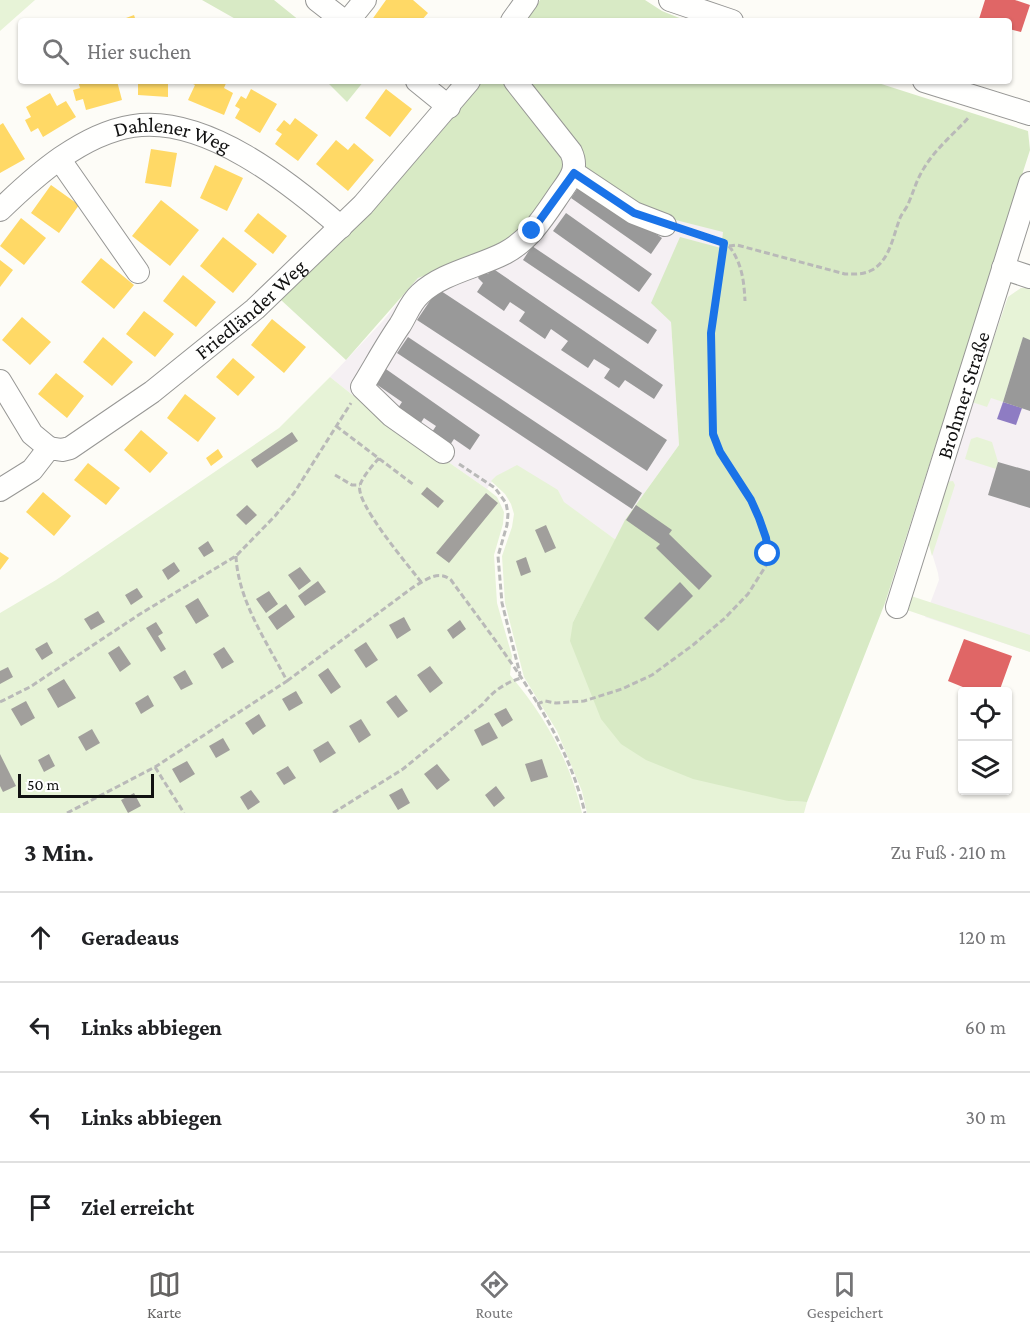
<!DOCTYPE html>
<html lang="de">
<meta charset="utf-8">
<style>
body{margin:0;font-family:"Crimson Pro",serif;background:#f2f2f2;color:#202124}
.controls{position:absolute;right:18px;bottom:18px;display:grid;overflow:hidden;border-radius:6px;box-shadow:0 2px 4px #0004}
.controls button{width:54px;height:54px;display:grid;place-items:center;padding:0;border:0;border-bottom:2px solid #e0e0e0;background:#fff;color:#202124;font:30px sans-serif}
.scale{position:absolute;left:18px;bottom:15px;width:136px;box-sizing:border-box;padding-left:6px;border:3px solid #111;border-top:0;font-size:16px;line-height:21px;white-space:nowrap;color:#111;-webkit-text-stroke:4px #fff;paint-order:stroke}
.stop{position:absolute;width:18px;height:18px;margin:-14px;border:4px solid #1a73e8;border-radius:50%;background:#fff}
.stop.end{background:#1a73e8;border-color:#fff;box-shadow:0 2px 6px #0008}
.list{margin:0;padding:0;list-style:none}
h2{display:flex;justify-content:space-between;align-items:center;height:78px;margin:0;padding:0 24px;font-size:26px}
h2 small{font-size:20px;font-weight:400;color:#757577}
.list li{display:grid;grid-template-columns:39px 1fr auto;gap:18px;align-items:center;box-sizing:border-box;height:90px;padding:0 24px;border-top:2px solid #e0e0e0}
.list b{display:block;font-size:22px;white-space:nowrap}
.list em{font-size:20px;font-style:normal;color:#757577}
.icon{flex:none;width:33px;height:33px;fill:none;stroke:currentColor;stroke-width:2;stroke-linecap:round;stroke-linejoin:round}
.map{position:relative;flex:none;width:1030px;height:813px;overflow:hidden}
.search{position:absolute;background:#fff;box-shadow:0 2px 4px #0004;left:18px;right:18px;top:18px;height:66px;display:flex;align-items:center;gap:15px;box-sizing:border-box;padding:0 21px;border-radius:6px;color:#757577;font-size:22px}
.sheet{height:438px;background:#fff}
nav{display:flex;justify-content:space-around;align-items:center;box-sizing:border-box;height:84px;border-top:2px solid #e0e0e0;background:#fff;font-size:16px;color:#757577}
nav a{display:grid;justify-items:center;gap:3px}
nav .on{color:#646362}
.map>svg:first-child{display:block}
</style>
<div class="map">
<svg width="1030" height="813" viewBox="0 0 1030 813">
<rect width="100%" height="100%" fill="#fdfcf7"/>
<path fill="#f5f0f3" d="M565,171L636,210L723,231L722,248L671,322L679,445L625,520L616,540L563,502L558,490L496,476L487,489L355,397L330,377L382,322L418,278L474,257Z
M1021,288H1030V652L925,617L939,580L938,573L927,537L1008,297Z"/>
<path fill="#e7f3d7" d="M0,0H35L0,31Z
M1021,288H1030V340L1023,338L1003,402L991,398L987,407L972,402L1008,297Z
M330,377L355,397L487,489L497,497L504,512L503,524L494,555L497,603L512,656L510,675C545,716 570,761 582,813H0V613L56,580L279,428Z
M977,437L992,442L998,462L996,469L965,459L971,439Z
M517,465L558,490L564,502L616,540L573,622L788,801L807,802L804,813H587L582,791L557,731L524,677L505,603L502,556L512,527L514,514L511,504L505,494L491,481L496,476Z
M953,481L955,485L932,556L927,537L944,482Z
M908,595L1030,635V652L904,609Z"/>
<path fill="#d8eac5" d="M202,0H274L300,21H239Z
M540,0H645L662,11L687,21H526Z
M326,81H364L347,102Z
M482,81H508L567,165L539,211L513,237L474,257L418,278L346,360L281,300C351,230 422,160 482,81Z
M522,81H872L1028,131L1030,150L885,603L807,802L788,801L693,779L646,760L621,744L601,719L570,641L573,622L625,520L679,445L671,322L651,303L680,237L721,248L723,232L636,210L585,174Z"/>
<path fill="#ffd966" d="M386,0H413L428,13L421,21H371Z
M134,15L136,21H118Z
M78,81H107V84L117,81L122,100L86,110L83,99L76,101L73,90L80,88Z
M138,81H168V97L138,95Z
M187,81H227L224,88L233,93L224,115L188,100L195,85Z
M251,89L277,104L260,133L235,118L240,109L235,106L241,96L246,99Z
M386,89L412,109L390,137L365,118Z
M50,93L57,106L66,101L76,117L43,137L38,128L31,132L25,120L31,117L26,107Z
M295,118L318,135L298,161L275,144L282,134L276,130L284,120L290,125Z
M3,123L25,159L0,173V125Z
M336,140L348,150L354,143L374,160L348,191L316,164Z
M151,149L177,153L171,187L145,183Z
M215,165L243,178L227,211L200,198Z
M51,185L79,205L59,233L31,213Z
M161,200L199,230L170,266L132,236Z
M258,213L287,236L273,254L244,231Z
M21,218L46,238L24,265L0,246Z
M223,237L257,264L233,293L200,266Z
M101,258L134,285L114,309L81,282Z
M0,260L13,270L0,287Z
M183,275L216,302L196,327L163,301Z
M144,311L174,334L155,357L126,334Z
M22,317L51,342L30,365L2,340Z
M272,319L306,347L284,373L251,345Z
M103,337L133,362L112,386L83,362Z
M233,358L255,377L238,396L216,377Z
M56,373L84,396L67,418L38,394Z
M185,394L216,418L198,442L167,418Z
M141,430L168,453L150,473L124,450Z
M218,449L223,457L211,466L206,458Z
M88,463L120,488L106,505L74,480Z
M43,492L71,516L54,536L26,512Z
M0,552L9,558L0,570Z"/>
<path fill="#e06666" d="M985,0H1015L1030,5L1021,32L1009,29V21L979,19Z
M964,639L1012,656L999,692H975L948,681Z"/>
<path fill="#8e7cc3" d="M1003,402L1022,408L1016,425L997,419Z"/>
<path fill="#999" d="M582,182L662,238L651,254L571,198Z
M566,213L652,274L639,292L553,231Z
M532,246L657,330L648,344L523,260Z
M492,268L663,385L654,399L625,380L619,388L604,378L610,369L594,359L588,368L561,350L568,341L551,329L545,339L519,321L525,312L510,302L504,311L477,292L483,283L478,278L483,270L488,274Z
M438,289L667,440L647,471L417,320Z
M408,337L642,493L632,509L397,353Z
M1023,337L1030,340V411L1003,402Z
M383,367L480,435L470,450L454,439L448,448L430,435L436,426L424,418L418,427L396,411L402,402L373,382Z
M998,462L1030,471V508L988,495Z
M636,505L672,530L669,534L712,576L699,590L656,548L660,544L626,520Z
M680,582L693,596L658,631L644,618Z"/>
<path fill="#a19f9c" d="M292,432L298,441L257,468L251,460Z
M427,487L444,501L438,508L421,494Z
M486,493L498,503L449,563L436,553Z
M247,505L257,515L246,525L236,515Z
M546,525L556,548L545,553L535,530Z
M208,541L214,551L204,557L198,548Z
M526,557L531,572L521,576L516,561Z
M174,562L180,571L168,580L162,570Z
M300,567L311,581L299,590L288,575Z
M318,581L326,592L305,606L298,596Z
M137,588L143,597L131,605L125,595Z
M269,591L278,604L266,613L256,599Z
M198,598L209,616L196,624L185,606Z
M286,604L295,617L277,630L268,617Z
M98,611L105,622L91,630L84,619Z
M404,617L411,630L397,639L389,625Z
M460,620L466,629L453,639L447,630Z
M156,622L163,633L158,636L166,649L161,652L146,628Z
M47,642L53,653L42,660L35,649Z
M366,642L378,660L366,668L354,650Z
M119,646L131,664L120,672L108,653Z
M224,647L234,662L222,669L213,654Z
M430,666L443,683L430,693L417,675Z
M8,667L13,677L0,684V671Z
M328,668L341,687L331,694L318,675Z
M185,670L193,684L181,690L173,677Z
M64,679L76,698L58,708L47,689Z
M296,691L303,703L289,711L282,699Z
M148,695L154,706L141,714L135,703Z
M396,695L408,711L398,718L386,702Z
M26,701L35,718L21,726L11,709Z
M506,708L513,720L502,727L494,714Z
M259,714L266,726L253,735L245,723Z
M361,719L371,735L359,743L349,726Z
M489,722L498,738L482,746L474,730Z
M92,729L100,743L86,751L78,737Z
M223,738L230,750L216,758L209,746Z
M328,741L336,753L320,763L313,750Z
M0,754L16,786L3,792L0,786Z
M49,754L55,766L44,772L38,760Z
M542,759L548,777L531,782L525,764Z
M187,761L195,774L180,783L172,769Z
M437,764L450,780L437,790L424,774Z
M288,766L296,778L284,785L276,773Z
M496,786L505,798L494,807L485,795Z
M402,788L410,803L398,810L389,795Z
M251,790L260,802L248,810L240,797Z
M134,793L141,806L128,813L121,800Z"/>
<g fill="none" stroke-linecap="round" stroke-linejoin="round">
<defs>
<g id="minor">
<path d="M317,0L344,21"/>
<path d="M670,0L732,21"/>
<path d="M348,21L365,0"/>
<path d="M512,21L527,0"/>
<path d="M417,81L449,107"/>
<path d="M924,81L1030,114"/>
<path d="M60,160L138,272"/>
<path d="M574,173L634,213L665,225"/>
<path id="s1" d="M0,210C36,175 82,134 133,126C206,115 290,183 341,227"/>
<path d="M1003,268L1030,277"/>
<path d="M0,381L32,434L49,448"/>
<path d="M443,452L392,416L362,387C375,366 386,345 400,325C407,314 410,303 420,294C442,273 478,267 505,253C530,240 545,215 560,193C570,179 579,169 571,152L515,81"/>
<path id="s2" d="M0,490L32,470L49,448L62,450L70,448L152,392L255,309L363,205L469,81"/>
<path id="s3" d="M897,607L1030,183"/>
</g>
</defs>
<use href="#minor" stroke="#979795" stroke-width="24"/>
<path stroke="#b9b9b8" stroke-width="3" stroke-dasharray="6 3" stroke-linecap="butt" d="M684,230L724,243
M729,246L737,245L845,274C854,274 863,275 872,270C890,260 893,236 900,218C902,213 907,208 909,202C914,190 917,179 924,168C936,148 955,133 970,116
M729,246C742,263 744,281 745,301
M336,426L414,485
M379,458C373,465 363,476 360,485C354,502 409,566 421,582
M459,464L495,488L506,503L508,514L507,525L498,556L502,603L520,674
M335,475L352,485H360
M287,681L412,588C424,581 438,569 451,580C503,652 564,725 585,813
M0,702L30,687L140,614L236,556L275,516L294,493L351,403
M537,704L545,701L556,703L584,701L622,689L652,675L693,645L725,618L748,594L767,564L768,554L766,538L759,518L751,500L720,452L713,434L711,333L724,243
M155,767L184,813
M67,813L155,767L287,681C267,642 238,601 236,556
M333,813L403,769L483,704C493,691 505,683 521,678"/>
<use href="#minor" stroke="#fffffe" stroke-width="22"/>
</g>
<g fill="none" stroke-linecap="round" stroke-linejoin="round">
<path stroke="#1a73e8" stroke-width="8" d="M532,231L574,173L634,213L724,243L711,333L713,434L720,452L751,500L759,518L766,538L768,554"/>
</g>
<g text-anchor="middle" dominant-baseline="central" stroke-width="6" stroke-linejoin="round" paint-order="stroke">
<g font-size="21" fill="#111" stroke="#fff">
<text stroke="none"><textPath href="#s1" startOffset="200">Dahlener Weg</textPath></text>
<text stroke="none"><textPath href="#s2" startOffset="315">Friedländer Weg</textPath></text>
<text stroke="none"><textPath href="#s3" startOffset="222">Brohmer Straße</textPath></text>
</g>
</g>
</svg>
<div class="controls">
<button><svg class="icon" aria-label="locate" viewBox="0 0 24 24"><circle cx="12" cy="12" r="6"/><path d="M12 2v4M12 18v4M2 12h4M18 12h4"/></svg></button>
<button><svg class="icon" aria-label="layers" viewBox="0 0 24 24"><path d="M12 4l9 5-9 5-9-5zM3 14l9 5 9-5"/></svg></button>
</div>
<div class="scale">50 m</div>
<div class="stop" style="left:768px;top:554px"></div>
<div class="stop end" style="left:532px;top:231px"></div>
<div class="search"><svg class="icon" aria-label="search" viewBox="0 0 24 24"><circle cx="10" cy="10" r="6"/><path d="M15 15l6 6"/></svg>Hier suchen</div>
</div>
<section class="sheet">
<h2>3 Min.<small>Zu Fuß · 210 m</small></h2>
<ul class="list">
<li><svg class="icon" aria-label="ahead" viewBox="0 0 24 24"><path d="M12 20V5M6 11l6-6 6 6"/></svg><div><b>Geradeaus</b></div><em>120 m</em></li>
<li><svg class="icon" aria-label="left" viewBox="0 0 24 24"><path d="M17 20v-9H6M10 6l-5 5 5 5"/></svg><div><b>Links abbiegen</b></div><em>60 m</em></li>
<li><svg class="icon" aria-label="left" viewBox="0 0 24 24"><path d="M17 20v-9H6M10 6l-5 5 5 5"/></svg><div><b>Links abbiegen</b></div><em>30 m</em></li>
<li><svg class="icon" aria-label="arrive" viewBox="0 0 24 24"><path d="M6 21V4h12l-3 4 3 4H6"/></svg><div><b>Ziel erreicht</b></div></li>
</ul>
</section>
<nav>
<a class="on"><svg class="icon" aria-label="map" viewBox="0 0 24 24"><path d="M3 6l6-2 6 2 6-2v14l-6 2-6-2-6 2zM9 4v14M15 6v14"/></svg>Karte</a>
<a><svg class="icon" aria-label="directions" viewBox="0 0 24 24"><path d="M12 3l9 9-9 9-9-9zM9 14v-3h6M13 9l2 2-2 2"/></svg>Route</a>
<a><svg class="icon" aria-label="saved" viewBox="0 0 24 24"><path d="M7 4h10v16l-5-4-5 4z"/></svg>Gespeichert</a>
</nav>
